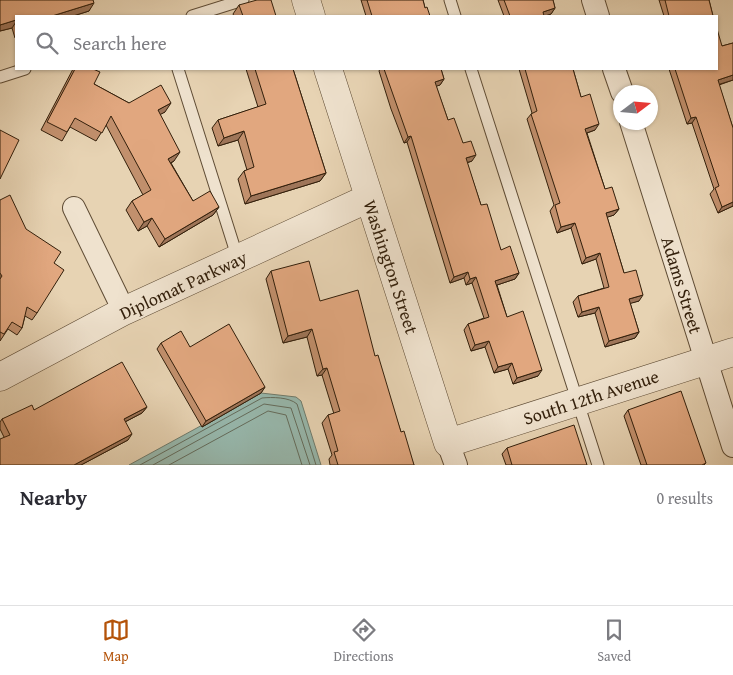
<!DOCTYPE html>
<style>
body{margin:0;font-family:"Gentium Book Plus",serif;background:#f7f7f7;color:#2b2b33}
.compass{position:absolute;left:613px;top:85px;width:45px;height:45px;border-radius:50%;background:#fff;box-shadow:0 1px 4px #0004;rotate:74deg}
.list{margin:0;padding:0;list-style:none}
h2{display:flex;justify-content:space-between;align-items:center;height:65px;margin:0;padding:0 20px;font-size:21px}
h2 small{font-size:16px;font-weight:400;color:#7c7c81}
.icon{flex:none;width:28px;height:28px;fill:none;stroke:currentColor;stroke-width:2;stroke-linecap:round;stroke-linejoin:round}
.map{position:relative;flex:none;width:733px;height:465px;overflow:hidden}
.search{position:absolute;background:#fff;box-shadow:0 1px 4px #0004;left:15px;right:15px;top:15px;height:55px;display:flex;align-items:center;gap:12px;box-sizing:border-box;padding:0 18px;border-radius:0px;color:#7c7c81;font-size:19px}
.sheet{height:140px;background:#fff}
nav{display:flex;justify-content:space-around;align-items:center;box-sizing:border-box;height:70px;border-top:1px solid #e1e1e2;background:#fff;font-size:14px;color:#7c7c81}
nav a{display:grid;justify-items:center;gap:2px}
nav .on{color:#b45309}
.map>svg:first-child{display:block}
</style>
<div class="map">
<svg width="733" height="465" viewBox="0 0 733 465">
<rect width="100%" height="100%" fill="#e7d3b3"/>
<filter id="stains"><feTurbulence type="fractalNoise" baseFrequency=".004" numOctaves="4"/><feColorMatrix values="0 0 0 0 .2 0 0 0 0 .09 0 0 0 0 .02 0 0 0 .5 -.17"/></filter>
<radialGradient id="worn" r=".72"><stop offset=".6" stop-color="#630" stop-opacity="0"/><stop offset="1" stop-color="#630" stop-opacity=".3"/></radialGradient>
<path fill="#97b8ad" stroke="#6f7b6c" d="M261,393L296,397L301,401L321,465H129Z"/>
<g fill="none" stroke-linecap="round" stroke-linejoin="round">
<path stroke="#646c5c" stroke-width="1" d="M140,465L262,398C272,397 289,397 297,404L316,465
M153,465L264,404L291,408L310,465
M169,465L268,411L286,415L302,465"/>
<defs>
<path id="service" d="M450,0L455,16
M192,16L243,0
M178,69L238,259
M471,69L598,465
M0,77L25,69"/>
<path id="minor" d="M593,0L598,16
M614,69L622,92
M631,122L733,446
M74,208L124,311
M448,443L456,465"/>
<path id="tertiary" d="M306,0L311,16
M328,69L448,443L733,352
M0,377L124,311L369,198"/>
</defs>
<use href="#service" stroke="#5f4c35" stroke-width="13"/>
<use href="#minor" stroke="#5f4c35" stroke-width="24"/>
<use href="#tertiary" stroke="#5f4c35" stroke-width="29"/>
<use href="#service" stroke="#efe2ce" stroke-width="11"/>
<use href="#minor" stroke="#efe2ce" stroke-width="22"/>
<use href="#tertiary" stroke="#efe2ce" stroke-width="28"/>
</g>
<path fill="#c2906d" stroke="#321f0b" d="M0,0H93L89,11L73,16H16V38H15L12,28L0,31Z
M361,0H423L425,8L430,16H366Z
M498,0H553L555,8L551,14L545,16H504Z
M659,0H709L713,16H664Z
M239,5L276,16H234L233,14Z
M733,43V80L719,85L733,128V206L718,213L710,194L714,189L692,123L687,124L669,69H717L722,46Z
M73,69H93L94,84L129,103L165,112L160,114L174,161L171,163L193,201L219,207L213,215L159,247L147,226L138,231L126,210L132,201L143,195L106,125L96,141L70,127L62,141L41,130Z
M246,69H293L326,173L320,181L245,204L238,179L244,171L247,170L238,140L218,146L212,128L218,120L258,107Z
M380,69H443H441L444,79L440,85L436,86L448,120L463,143L472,161L467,163L481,205L501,250L519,273L515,279L497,285L507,317L538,376L513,384L508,369L494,373L485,347L471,351L464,330L468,324L484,318L472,283L466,285L464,278L450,283L407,142L404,143L391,109L379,71Z
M519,69H573L581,97L595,130L587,133L605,189L619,209L614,215L607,217L624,273L639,301L630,303L639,332L635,338L605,347L595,313L578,317L573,302L578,296L604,288L596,259L582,264L571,228L557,233L550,211L554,205L527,119L532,113Z
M0,200L54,263L37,313L32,320L25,316L22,328L17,335L8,329L0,341Z
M271,271L320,301L375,356L401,432L414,465H330L329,459L332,455L322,423L328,415L334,414L322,375L317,376L307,337L283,343L266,279Z
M161,343L190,347L265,387L261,393L202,427L157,349Z
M147,407L142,413L125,422L128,440L81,465H0L4,437L0,429V422L2,419L34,410Z
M628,410L706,463L704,465H641L624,416Z
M507,448L587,465H506L502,454Z"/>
<path fill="#9e7559" stroke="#321f0b" d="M94,3L89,11L73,16H52Z
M555,8L551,14L545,16H540L543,12Z
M16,20V22L12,28L0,31V25Z
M733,75V80L714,86L718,80Z
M444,79L440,85L431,88L435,82Z
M171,103L165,112L152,119L158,110Z
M696,117L692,123L687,124L691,118Z
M599,124L595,130L581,135L585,129Z
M244,131L238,140L218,146L224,138Z
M411,136L407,142L404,143L408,137Z
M180,152L174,161L163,167L168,159Z
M476,155L472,161L462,164L466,158Z
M326,173L320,181L245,204L251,196Z
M733,202V206L718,213L722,207Z
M219,207L213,215L159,247L165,239Z
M619,209L614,215L602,219L606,213Z
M152,218L147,226L138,231L144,222Z
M575,223L571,228L557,233L561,227Z
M600,253L596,259L582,264L586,258Z
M468,272L464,278L450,283L454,277Z
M519,273L515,279L491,287L495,281Z
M476,277L472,283L466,285L470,279Z
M643,295L639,301L625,305L629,299Z
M599,307L595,313L578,317L582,312Z
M312,329L307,337L283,343L288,336Z
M639,332L635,338L605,347L609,341Z
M489,341L485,347L471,351L475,345Z
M512,363L508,369L494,373L498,367Z
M327,368L322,375L317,376L323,369Z
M542,370L538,376L513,384L517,378Z
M265,387L261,393L202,427L206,421Z
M147,407L142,413L119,425L124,419Z
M132,434L128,440L81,465H74Z"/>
<path fill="#e1a77f" stroke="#321f0b" d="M0,0H93L94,3L52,16H16V20L0,25Z
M257,0H271L276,16H243L239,5Z
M367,0H423L425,8L427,7L430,16H372Z
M504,0H553L555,8L543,12L544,16H510Z
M665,0H709L713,16H669Z
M717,29L722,46L733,43V75L718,80L733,128V202L722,207L715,188L719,186L696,117L691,118L675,69H717Z
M75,69H93L100,72L94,84L129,103L161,85L171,103L158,110L180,152L168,159L193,201L210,191L219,207L165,239L152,218L144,222L132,201L151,190L111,116L102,133L75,118L67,132L47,122Z
M255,69H293L326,173L251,196L244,171L254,167L244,131L224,138L218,120L266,104Z
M384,69H441L444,79L435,82L448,120L454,118L463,143L471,141L476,155L466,158L481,205L487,204L501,250L510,246L519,273L495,281L507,317L523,311L542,370L517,378L512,363L498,367L489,341L475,345L468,324L489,317L476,277L470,279L468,272L454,277L411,136L408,137Z
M525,69H573L581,97L590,94L599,124L585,129L605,189L612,187L619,209L606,213L624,273L636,270L643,295L629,299L639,332L609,341L599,307L582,312L578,296L609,287L600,253L586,258L575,223L561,227L555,205L560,203L531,114L537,111Z
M0,130L19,140L0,179Z
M10,195L26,229L61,252L54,263L64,270L37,313L27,307L22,328L12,322L4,334L0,332V279L2,276L0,273V200Z
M309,261L320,301L358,290L375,356L378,355L401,432L404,431L414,465H338L334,452L338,451L328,415L340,411L327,368L323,369L312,329L288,336L271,271Z
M229,324L265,387L206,421L161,343L181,331L190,347Z
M122,362L147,407L124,419L132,434L74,465H0V439L10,435L2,419L32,405L34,410Z
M681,391L706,463L702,465H647L628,410Z
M574,425L587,465H512L507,448Z"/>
<g text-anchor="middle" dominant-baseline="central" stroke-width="4" stroke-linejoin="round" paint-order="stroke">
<g font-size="18" fill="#321f0b" stroke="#efe2ce">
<text transform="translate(391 267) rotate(72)">Washington Street</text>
<text transform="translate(183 285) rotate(-25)">Diplomat Parkway</text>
<text transform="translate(682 285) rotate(73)">Adams Street</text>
<text transform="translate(591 397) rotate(-18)">South 12th Avenue</text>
</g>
</g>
<rect width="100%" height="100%" filter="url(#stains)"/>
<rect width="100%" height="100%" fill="url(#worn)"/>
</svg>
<svg class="compass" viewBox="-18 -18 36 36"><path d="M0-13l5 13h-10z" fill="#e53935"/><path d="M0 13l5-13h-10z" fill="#7c7c81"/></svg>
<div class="search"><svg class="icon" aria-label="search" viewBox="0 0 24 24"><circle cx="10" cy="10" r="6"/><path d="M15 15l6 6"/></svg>Search here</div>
</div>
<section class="sheet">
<h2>Nearby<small>0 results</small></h2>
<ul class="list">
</ul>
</section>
<nav>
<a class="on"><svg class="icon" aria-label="map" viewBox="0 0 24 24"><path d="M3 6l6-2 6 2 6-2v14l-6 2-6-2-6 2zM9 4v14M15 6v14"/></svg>Map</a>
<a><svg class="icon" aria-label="directions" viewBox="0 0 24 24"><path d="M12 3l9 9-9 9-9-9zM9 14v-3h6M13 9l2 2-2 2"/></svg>Directions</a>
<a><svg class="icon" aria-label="saved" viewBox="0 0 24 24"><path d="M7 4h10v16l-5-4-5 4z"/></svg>Saved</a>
</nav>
